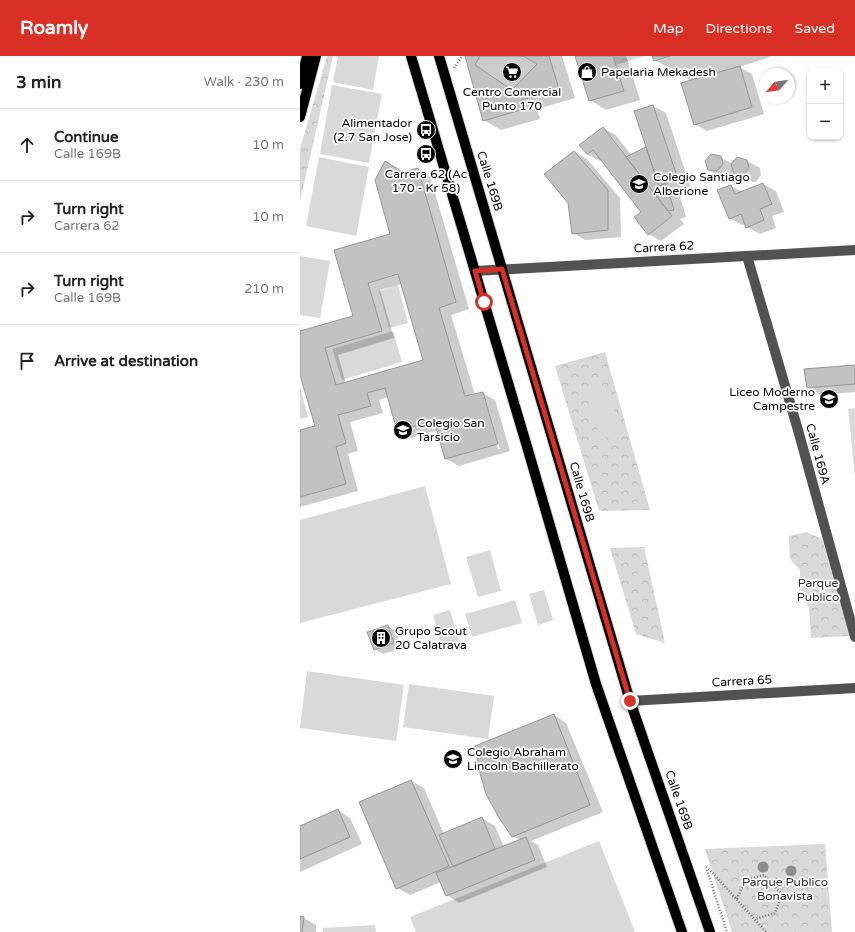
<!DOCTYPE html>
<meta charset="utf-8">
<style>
body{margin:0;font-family:"Varela Round",sans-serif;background:#f2f2f2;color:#222}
.controls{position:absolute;right:12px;top:12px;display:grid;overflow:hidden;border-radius:8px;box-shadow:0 1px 3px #0004}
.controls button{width:36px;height:36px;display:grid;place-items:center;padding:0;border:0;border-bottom:1px solid #e0e0e0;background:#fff;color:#222;font:20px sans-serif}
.compass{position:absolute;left:459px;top:12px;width:36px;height:36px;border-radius:50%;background:#fff;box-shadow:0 1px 3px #0004;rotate:241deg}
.stop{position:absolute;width:12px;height:12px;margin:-9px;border:3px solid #d93025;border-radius:50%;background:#fff}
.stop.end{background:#d93025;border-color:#fff;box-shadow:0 1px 4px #0008}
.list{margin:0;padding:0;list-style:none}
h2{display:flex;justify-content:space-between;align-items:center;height:52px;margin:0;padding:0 16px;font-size:17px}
h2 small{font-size:13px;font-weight:400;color:#767676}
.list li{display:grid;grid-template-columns:26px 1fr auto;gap:12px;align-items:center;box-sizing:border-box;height:72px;padding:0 16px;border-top:1px solid #e0e0e0}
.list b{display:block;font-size:15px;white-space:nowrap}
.list p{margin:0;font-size:13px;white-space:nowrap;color:#767676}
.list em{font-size:13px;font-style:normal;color:#767676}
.icon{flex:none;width:22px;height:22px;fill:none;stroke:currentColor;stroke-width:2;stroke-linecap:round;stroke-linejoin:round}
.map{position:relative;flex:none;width:555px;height:876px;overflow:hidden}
header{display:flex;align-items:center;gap:24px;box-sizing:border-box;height:56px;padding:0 20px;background:#d93025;color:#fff}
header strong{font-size:19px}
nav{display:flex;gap:22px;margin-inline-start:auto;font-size:14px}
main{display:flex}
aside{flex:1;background:#fff}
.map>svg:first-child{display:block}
</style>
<header>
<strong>Roamly</strong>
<nav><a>Map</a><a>Directions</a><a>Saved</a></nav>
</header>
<main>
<aside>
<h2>3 min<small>Walk · 230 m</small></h2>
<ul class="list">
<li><svg class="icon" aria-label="ahead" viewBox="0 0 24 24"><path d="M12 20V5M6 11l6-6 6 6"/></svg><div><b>Continue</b><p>Calle 169B</p></div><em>10 m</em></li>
<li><svg class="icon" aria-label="right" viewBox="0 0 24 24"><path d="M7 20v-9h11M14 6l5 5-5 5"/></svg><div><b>Turn right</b><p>Carrera 62</p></div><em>10 m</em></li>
<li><svg class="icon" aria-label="right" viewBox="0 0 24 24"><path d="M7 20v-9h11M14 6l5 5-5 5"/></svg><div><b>Turn right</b><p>Calle 169B</p></div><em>210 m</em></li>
<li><svg class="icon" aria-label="arrive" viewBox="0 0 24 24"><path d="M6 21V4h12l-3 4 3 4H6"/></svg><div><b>Arrive at destination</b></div></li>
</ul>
</aside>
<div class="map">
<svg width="555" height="876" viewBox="0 0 555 876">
<defs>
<pattern id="forest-crowns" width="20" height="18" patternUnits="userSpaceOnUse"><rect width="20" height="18" fill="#d9d9d9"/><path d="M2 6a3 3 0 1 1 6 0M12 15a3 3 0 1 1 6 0" fill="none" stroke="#b8b8b8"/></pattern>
</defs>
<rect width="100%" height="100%" fill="#fff"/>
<path fill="url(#forest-crowns)" d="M27,0H33L0,145V93Z
M313,0H344L316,9Z
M305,296L350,454L299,455L255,310Z
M506,476L522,483L550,580L511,582L509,551L499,538L500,514L490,503L489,480Z
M344,491L365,587L336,578L310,492Z
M525,788L532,876H432L405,793Z"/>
<path fill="#d9d9d9" d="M38,0H79L73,34L33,26Z
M32,29L82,38L69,107L20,98Z
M19,101L69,111L56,180L6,170Z
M0,200L30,205L20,262L0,259Z
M98,229L108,267L89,272L79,235Z
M93,275L102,306L42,324L32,293Z
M0,331L8,361L0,363Z
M307,332L322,377L301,383L286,338Z
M555,352V421L548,353Z
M125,430L151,528L0,567V464Z
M190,494L201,535L178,541L166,501Z
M244,534L253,564L238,569L229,538Z
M215,544L222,567L172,581L165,558Z
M150,554L159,586L141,591L133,559Z
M7,615L104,629L96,685L0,672Z
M109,628L194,640L188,683L103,671Z
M299,785L335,876H116L110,861Z
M75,869L76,876H23V872Z"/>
<path fill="#0003" fill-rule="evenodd" d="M166,0H262L275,42L237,53L240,63L201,74L184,64Z
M276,0H326L340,44L306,54L290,44Z
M353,0H469L470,1L439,11L452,18L464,58L407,75L395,68L391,25L355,4Z
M353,50L366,57L390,130L378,134L386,161L380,163L384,168L361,185L348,178L342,156L302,104L300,105L287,98L303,72L316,79L331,99L347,92Z
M274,96L287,103L320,142L321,181L285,184L273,177Z
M420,101L433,108L447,105L460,112L461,119L456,126L448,125L434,117L430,122L422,121L409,114Z
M117,113L130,120L169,253L151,259L175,339L182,337L195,344L210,395L159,410L146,403L138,374L111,382L98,374L88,341L79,344L83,357L50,366L58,395L48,398L58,435L0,451V375L16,371L0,315V276L54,260L35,195L92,178L103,117ZM102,228L124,305L46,328L38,299L94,282L80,234ZM184,345H186L200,393H198Z
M463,128L476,135L484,156L472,160L476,172L460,178L447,171L446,168L442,169L429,162L431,130L442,136Z
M555,310V336L521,339L508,331Z
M88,570L96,575L102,592L83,598L75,593Z
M254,659L266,667L303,756L231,785L238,789L247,811L159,847L147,839L141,826L110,839L97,832L111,725L124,732L144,778L182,762L195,770L204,791L220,784L213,780Z
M38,754L50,762L62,788L0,816V771Z
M0,861L4,862L16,869V876H0Z"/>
<path fill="#c2c2c2" stroke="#969696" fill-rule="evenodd" d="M165,0H249L259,33L221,44L224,53L183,65Z
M180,0H223L237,8L212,34L175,9Z
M275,0H313L324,35L289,45Z
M352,0H370L354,5Z
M440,10L452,51L394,69L381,27Z
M353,49L378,123L359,130L334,55Z
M303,71L372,160L348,179L334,161L341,156L293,94L287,98L279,89Z
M346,91L359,130L366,127L374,154L368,155L326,101Z
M274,95L308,134V174L272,178L268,147L244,118Z
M411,98L421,100L423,108L417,115L408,114L405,105Z
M437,101L447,104L449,112L443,119L434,118L431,108Z
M85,105L103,116L118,112L156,246L139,252L165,340L183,336L198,388L145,403L134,365L97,375L85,332L67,337L71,350L38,359L46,387L36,391L46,428L0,441V374L15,370L0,319V275L53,260L34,194L90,178L75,124ZM98,218L123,304L36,329L25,292L82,275L68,227Z
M463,127L472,148L460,153L464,164L446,172L441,158L429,163L417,134L431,129L435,138Z
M555,309V328L507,332L504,313Z
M88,569L94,587L74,594L67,576Z
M254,658L290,749L212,781L198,760L186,738L179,714L175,690Z
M111,724L149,810L96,833L59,746Z
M38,753L50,781L0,803V770Z
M182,761L195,793L153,811L139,779Z
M226,781L235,804L146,840L136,817Z
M0,860L4,861L2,876H0Z"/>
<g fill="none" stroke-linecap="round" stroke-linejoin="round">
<defs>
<path id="major" d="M111,0L228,394L296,628L382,876
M139,0L330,645L410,876
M0,28L7,0
M0,61L16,0"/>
</defs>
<use href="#major" stroke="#dbdbdb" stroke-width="12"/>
<path stroke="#747474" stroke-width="2.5" stroke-dasharray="1 2" stroke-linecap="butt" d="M154,12L162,0
M406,811L412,816L466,876
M406,811L427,876
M437,843L445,824L464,819L482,838L475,857L455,863"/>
<path stroke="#525252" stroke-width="10" d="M447,200L498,374L555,581
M175,215L555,194
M330,645L555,632"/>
<use href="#major" stroke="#000" stroke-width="10"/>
</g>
<g fill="#8d8d8d">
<circle cx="463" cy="811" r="5.5"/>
<circle cx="491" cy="815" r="5.5"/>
</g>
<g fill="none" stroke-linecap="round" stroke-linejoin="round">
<path stroke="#d93025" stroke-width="5" d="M184,246L175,215L202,213L330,645"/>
</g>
<defs>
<symbol id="supermarket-disc" viewBox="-11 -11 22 22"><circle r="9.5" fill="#000" stroke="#fff"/><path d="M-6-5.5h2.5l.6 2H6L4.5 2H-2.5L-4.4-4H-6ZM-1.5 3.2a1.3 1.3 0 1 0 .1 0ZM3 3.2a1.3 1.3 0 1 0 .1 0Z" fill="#fff"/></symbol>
<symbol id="shop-disc" viewBox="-11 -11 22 22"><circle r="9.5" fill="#000" stroke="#fff"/><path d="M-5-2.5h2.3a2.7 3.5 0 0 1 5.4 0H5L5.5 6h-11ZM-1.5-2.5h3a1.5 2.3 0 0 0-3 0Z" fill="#fff"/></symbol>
<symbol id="bus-disc" viewBox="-11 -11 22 22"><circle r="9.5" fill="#000" stroke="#fff"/><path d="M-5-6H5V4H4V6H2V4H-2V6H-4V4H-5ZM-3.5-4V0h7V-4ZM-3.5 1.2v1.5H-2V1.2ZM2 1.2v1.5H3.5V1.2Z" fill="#fff"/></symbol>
<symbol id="school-disc" viewBox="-11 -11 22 22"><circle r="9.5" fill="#000" stroke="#fff"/><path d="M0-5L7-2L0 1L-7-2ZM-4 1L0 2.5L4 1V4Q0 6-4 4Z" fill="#fff"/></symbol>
<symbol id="building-disc" viewBox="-11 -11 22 22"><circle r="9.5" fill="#000" stroke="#fff"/><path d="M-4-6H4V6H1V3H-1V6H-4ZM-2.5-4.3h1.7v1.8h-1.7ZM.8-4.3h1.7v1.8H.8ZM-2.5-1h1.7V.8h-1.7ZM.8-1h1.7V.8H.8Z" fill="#fff"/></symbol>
</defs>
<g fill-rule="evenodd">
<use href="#supermarket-disc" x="201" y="5" width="22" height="22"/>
<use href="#shop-disc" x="276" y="5" width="22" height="22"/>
<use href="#bus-disc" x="115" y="63" width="22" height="22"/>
<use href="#bus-disc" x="115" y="87" width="22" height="22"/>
<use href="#school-disc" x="328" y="117" width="22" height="22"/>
<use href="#school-disc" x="518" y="332" width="22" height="22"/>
<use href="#school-disc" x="92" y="363" width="22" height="22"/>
<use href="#building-disc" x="70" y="571" width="22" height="22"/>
<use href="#school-disc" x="142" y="692" width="22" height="22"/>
</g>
<g text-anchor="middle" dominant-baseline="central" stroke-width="3.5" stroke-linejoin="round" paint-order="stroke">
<g font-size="12" fill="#000" stroke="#fff" text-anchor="start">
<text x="301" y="16">Papelaria Mekadesh</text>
<text x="212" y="36" text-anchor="middle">Centro Comercial<tspan x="212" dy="14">Punto 170</tspan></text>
<text x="112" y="67" text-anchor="end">Alimentador<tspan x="112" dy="14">(2.7 San Jose)</tspan></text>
<text x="126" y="118" text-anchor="middle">Carrera 62 (Ac<tspan x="126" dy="14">170 - Kr 58)</tspan></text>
<text x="353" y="121">Colegio Santiago<tspan x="353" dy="14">Alberione</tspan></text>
<text x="515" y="336" text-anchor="end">Liceo Moderno<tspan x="515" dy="14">Campestre</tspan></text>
<text x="117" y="367">Colegio San<tspan x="117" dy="14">Tarsicio</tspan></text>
<text x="95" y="575">Grupo Scout<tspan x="95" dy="14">20 Calatrava</tspan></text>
<text x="167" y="696">Colegio Abraham<tspan x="167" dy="14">Lincoln Bachillerato</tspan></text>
</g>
<g font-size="12" fill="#000" stroke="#fff">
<text transform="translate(190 125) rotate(73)">Calle 169B</text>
<text transform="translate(364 191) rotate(-3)">Carrera 62</text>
<text transform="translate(518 398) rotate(75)">Calle 169A</text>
<text transform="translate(282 436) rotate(74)">Calle 169B</text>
<text transform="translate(442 625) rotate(-3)">Carrera 65</text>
<text transform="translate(379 744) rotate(71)">Calle 169B</text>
</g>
<g font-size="12" fill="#303030" stroke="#fff">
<text x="518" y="527">Parque<tspan x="518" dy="14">Publico</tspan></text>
<text x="485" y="826">Parque Publico<tspan x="485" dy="14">Bonavista</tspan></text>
</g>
</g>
</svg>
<div class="controls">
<button>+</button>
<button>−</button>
</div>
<svg class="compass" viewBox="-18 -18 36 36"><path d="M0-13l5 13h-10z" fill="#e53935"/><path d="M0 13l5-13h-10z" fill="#767676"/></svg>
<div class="stop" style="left:184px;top:246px"></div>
<div class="stop end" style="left:330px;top:645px"></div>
</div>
</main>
